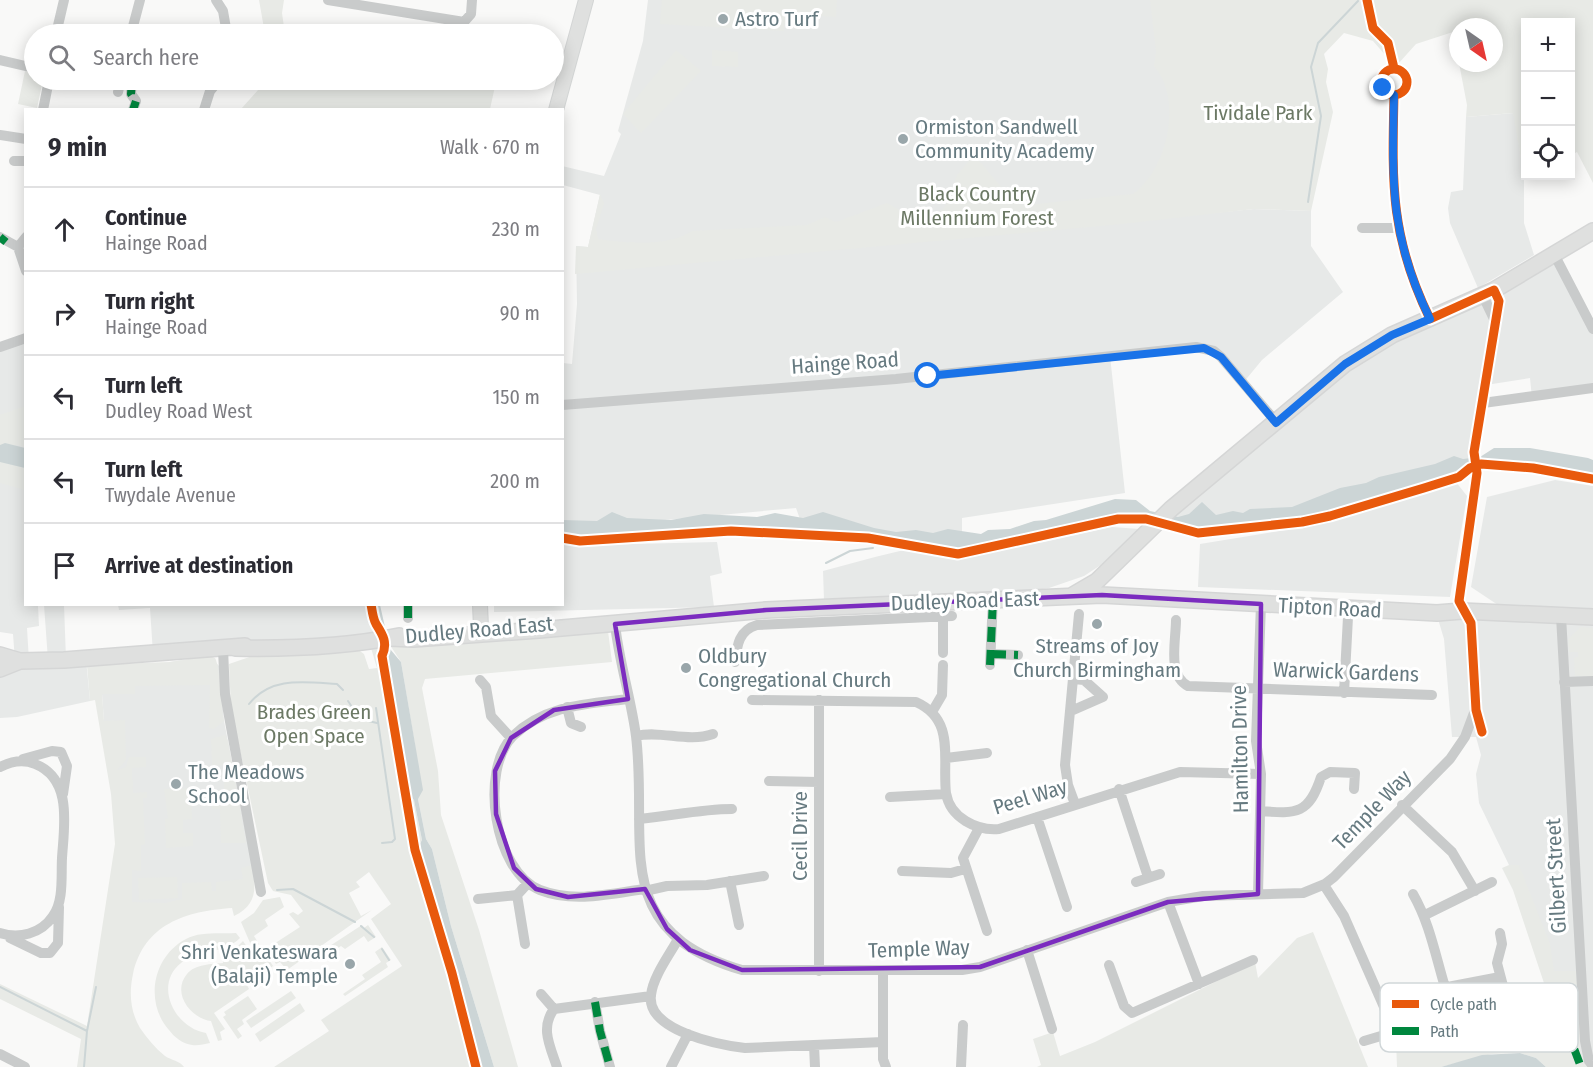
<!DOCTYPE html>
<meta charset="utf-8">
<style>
body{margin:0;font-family:"Fira Sans Condensed",sans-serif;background:#f2f2f3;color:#2b2b33}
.controls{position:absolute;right:18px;top:18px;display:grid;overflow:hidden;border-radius:0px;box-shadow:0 3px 15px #0003}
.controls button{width:54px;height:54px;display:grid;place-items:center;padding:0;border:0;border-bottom:2px solid #e1e1e2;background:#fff;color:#2b2b33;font:30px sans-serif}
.compass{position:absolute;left:1449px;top:18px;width:54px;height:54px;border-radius:50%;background:#fff;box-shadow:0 3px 15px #0003;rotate:146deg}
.stop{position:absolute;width:18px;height:18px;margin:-14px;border:4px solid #1a73e8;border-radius:50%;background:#fff}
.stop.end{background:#1a73e8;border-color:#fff;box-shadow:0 2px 6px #0008}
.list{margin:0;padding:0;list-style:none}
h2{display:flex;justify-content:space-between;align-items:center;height:78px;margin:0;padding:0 24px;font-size:26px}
h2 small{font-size:20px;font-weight:400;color:#7c7c81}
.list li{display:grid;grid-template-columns:39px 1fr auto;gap:18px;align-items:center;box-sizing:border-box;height:84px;padding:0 24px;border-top:2px solid #e1e1e2}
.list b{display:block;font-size:22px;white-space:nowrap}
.list p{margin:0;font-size:20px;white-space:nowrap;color:#7c7c81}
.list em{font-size:20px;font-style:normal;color:#7c7c81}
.icon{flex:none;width:33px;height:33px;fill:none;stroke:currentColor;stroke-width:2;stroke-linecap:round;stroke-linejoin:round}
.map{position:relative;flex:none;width:1593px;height:1067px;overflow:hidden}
.search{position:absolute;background:#fff;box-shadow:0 3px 15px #0003;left:24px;top:24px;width:540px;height:66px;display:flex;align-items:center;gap:15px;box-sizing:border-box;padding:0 21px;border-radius:33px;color:#7c7c81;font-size:22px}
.panel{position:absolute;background:#fff;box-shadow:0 3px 15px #0003;left:24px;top:108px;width:540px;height:498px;border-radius:0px}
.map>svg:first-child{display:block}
</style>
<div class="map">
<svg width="1593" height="1067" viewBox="0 0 1593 1067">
<rect width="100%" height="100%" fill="#f9f9f8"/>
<path fill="#e7e9e8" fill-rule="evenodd" d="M648,0H1179L1213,213L1254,209L1311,211V246L1343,292L1262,360L1243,383L1214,351L1110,356L1125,493L962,518V540L801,522L796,508L599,526H563V363L572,364L577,304L576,246L588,247L600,195L563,185L562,166L604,176L621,134L618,131L643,41Z
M1514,113L1524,177V223L1534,255L1478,288L1450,223L1448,208L1451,192L1463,190L1466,117Z
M1554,254L1593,329V388L1532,398L1530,378L1486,385L1474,452L1469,453L1470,461L1278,516L1171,520L1345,364Z
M25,338L26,604L64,605L66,659H86L90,701L17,717L0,718V669L15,661L13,634L0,632V347ZM44,605L48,660L29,661L27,628L39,626L38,606Z
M1555,480L1593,486V611L1501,607L1471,587L1487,497Z
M1456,482L1467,496L1450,597L1198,587L1200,544L1304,527Z
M1112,527L1140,529V532L1116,555L1084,576L1049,588L1030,591L824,600L823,571L875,557L904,550L960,556L1044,542Z
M563,541L591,545L717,542L722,573L710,576L714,607L494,612V605L562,604Z
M118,605H379L385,630H381L383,639L153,654L150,608L119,610Z
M1462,611L1593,617V1067H1584L1524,896L1479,803L1476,774L1481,755L1476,737H1452L1444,639L1438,619Z
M210,656L219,666L224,721L255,880L170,909L132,908V870L104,721L102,694L170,662Z"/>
<path fill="#e8eae6" d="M259,0H284L282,13L285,34H265Z
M662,0H837L836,17L786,14L784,31L660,24Z
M1150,0H1593V183L1577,152L1571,155L1570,22H1526L1527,176L1524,177L1513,113L1466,117L1467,105L1459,63H1494V27H1458V58L1453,32L1416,44L1398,64H1393L1373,41L1344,33L1324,54L1328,69L1326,82L1333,112L1311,211L1254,209L1122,224L575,274L576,246L588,247L600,194L604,203L596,229L598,239C625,243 669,247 692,231L807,225L825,217L836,222L887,203L917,220L934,218L946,205L957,175L974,155L1015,203L1027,205L1133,194C1168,169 1183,99 1154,66L1156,52Z
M676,50L701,71L641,133L623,114Z
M712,50L738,52V67L712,66Z
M25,71L34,74V80H43L37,108L18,104Z
M267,80H481L496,82L490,109H241Z
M25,406V448L20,445H0V415Z
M0,462L25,468V490L0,483Z
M1580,627L1593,628V676H1575L1574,658L1578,657V652H1569L1568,640Z
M608,631L612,662L425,679L422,688L438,771L441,815L479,930L518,1067H494L451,926L432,849L426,839L418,799L415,745L401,662L390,645Z
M385,646L410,795L414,800L422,840L417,849L480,1067H274L329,1031L321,1020L402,966L371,919L391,904L369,872L356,882L360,887L349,893L361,916L372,910L287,970L280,962L276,964L266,949L300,927L289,914L293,912L298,915L303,911L291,895L273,891L268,883L231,708L229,664L261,653L357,649L364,654L369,669L377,668L371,648Z
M210,656L215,658C220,666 221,707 224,721L214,729L209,728L210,685L135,686V694H102L104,721L125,720L126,760L117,770L126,767L129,757H146V767L132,768L133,793L147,792V798H143L145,844L141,845V871L132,870V902L166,903L182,899V883L211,882L212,891H216V882L243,879L241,868L251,865C257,888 257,905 234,916L232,908C186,911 144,924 133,974C129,992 130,1011 140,1028C147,1038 155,1048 165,1056C171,1060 180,1061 184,1067H77L81,1039L0,999V984L87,1026L115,844L111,794L95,700L90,701L87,665L170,662Z
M225,735L228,741L246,843H221L220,809H212V797L208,796L207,791L224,790L223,765H212L211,739Z
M191,788L192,819L183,820V833H193V846L166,848L165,819L168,818L164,789Z
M1509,865H1519L1550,944L1554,971H1576L1580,1051L1587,1067H1546L1536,1058L1520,1053L1492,1054L1441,1067H1397L1396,1041L1551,1004L1513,890L1502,868Z
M177,877L178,898L139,900L138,878Z
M280,897L284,907L265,920L268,926L254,936L259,944L255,947L251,945L241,922L254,913L263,900Z
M362,925L364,928L368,925L376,937L368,942L364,936L345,949L341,946L320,960L316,955Z
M1313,932L1368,1067H1037L1041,1065L1033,1039L1053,1032L1060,1056L1095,1042L1255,962L1258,978L1297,938Z
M236,933L240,938C223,955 199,948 181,963C153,985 175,1028 206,1033L210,1043C204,1044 198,1046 192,1045C183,1044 174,1037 169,1030C144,1002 153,956 186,939C200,931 221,934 236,933Z
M243,941L247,947L242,951L249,962L260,955L257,951L262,949L273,966L247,985L249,989L214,1013L225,1029L220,1032L222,1040L218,1041L211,1021C191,1019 171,993 187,974C195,964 212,964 223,963L222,953L236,948Z
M382,947L391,960L386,963L388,967L345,996L343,994L365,979L362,975L381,962L375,952Z
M291,991L296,998L251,1028L246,1021Z
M248,996L257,1009L242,1020L244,1024L237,1029L242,1036L238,1039L223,1017L226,1015L224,1012Z
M300,1003L305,1011L260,1042L255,1034Z"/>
<path fill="#ccd5d6" d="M5,443L25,448V468L0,462V445Z
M1494,448H1530L1588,458L1593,460V476L1531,464L1480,463L1454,476L1337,512L1304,519L1200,529L1147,517H1117L958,552L868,533L718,529L582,539L563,536L562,520L597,521L612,512L627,518L671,520L704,514L757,517L775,513L803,518L823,512L874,528L896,532L916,530L933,533L948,529L981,534L988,530L1010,529L1034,521L1046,520L1115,499L1136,500L1150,511L1178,517L1189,514L1202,502L1216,515L1233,511L1243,513L1250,509L1292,507L1340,488L1366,483L1379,477L1435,464L1454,456L1463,459L1480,457Z
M378,605H380L390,649L401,662L423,790L418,799L426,839L432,849L451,926L494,1067H480L417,849L422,840L414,800L410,795C398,732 391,666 378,605Z
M1520,1053L1536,1058L1546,1067H1441L1482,1055Z"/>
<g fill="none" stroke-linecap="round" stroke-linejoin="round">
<path stroke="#ccd5d6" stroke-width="2" d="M1308,202L1321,116L1311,67L1318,43L1358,1
M897,538L912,542
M826,563L850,551L873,548
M348,701L360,719L377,723
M249,704C271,676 304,682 337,684L343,690
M376,708L395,839L392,842L382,843
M277,890L293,889L355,922
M361,926L374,937
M382,949L389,960
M0,987L87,1031L84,1067
M87,1031L96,987"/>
<defs>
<path id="secondary" d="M556,110L586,0
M480,604L481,628"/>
<path id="primary" d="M1073,595L1097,581L1171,509L1345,364L1392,335L1494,290L1593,231
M390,638L413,639L539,630L766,610L1102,595L1437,613L1462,611L1593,617
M235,648C289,649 346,647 399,636
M0,655L20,661L64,660L245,646
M0,669L20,661"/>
</defs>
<use href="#secondary" stroke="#d3d5d5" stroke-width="16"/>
<use href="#primary" stroke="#d5d6d6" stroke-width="18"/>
<path stroke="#c9cbcb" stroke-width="10" d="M216,0L223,11L227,34
M328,0L464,22L471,14L472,0
M56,34L64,0
M131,34L140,0
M0,60L34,68
M1381 82a13 13 0 1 1 26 0a13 13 0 1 1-26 0Z
M132,80L131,94L136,101L133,110
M118,92L121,80
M1394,95C1392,183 1390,237 1430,319
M43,110L49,80
M204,110L210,91L219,80
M0,135L26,139
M14,161H26
M1362,228H1397
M0,237L18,247L26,237
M18,247L26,271
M1554,254L1593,329
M1483,296L1495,321
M0,347L26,338
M1483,403L1593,388
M562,405L896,379L1196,347L1214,351L1221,357L1277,423
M408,604V618
M1561,616L1585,1041L1589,1061L1593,1066
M1176,620C1176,641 1167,675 1188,686L1432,695
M615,624C619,662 631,698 636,736C649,843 607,930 742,970H962L980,967L1168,902L1203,896L1303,893L1325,884L1334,877L1450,759L1465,737L1477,705L1471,623L1459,601L1477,473L1474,452L1498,311L1499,301L1494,290
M223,649L225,694L261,892
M943,653V617
M991,654L1018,655
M735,662C737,645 739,630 757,625L952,616
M990,665L993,599
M480,680L486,687L491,716L511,738
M1564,682L1593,681
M1344,693L1348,617
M628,699C587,704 545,705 513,736C479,770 494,872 540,890C573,903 610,894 644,889
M752,700L916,702C956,720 942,758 946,793C950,818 977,831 999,829L1180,772L1261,774
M567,707L571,723L581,727
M1071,711L1103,697L1084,680L1074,679
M932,712L942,695L943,665
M636,736C662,730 687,743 713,734
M946,758L987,753
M23,759L52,751L61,752L67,766L63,794
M0,767C12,761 23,759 35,764C73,779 64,826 62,858C61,876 64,901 53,916C41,934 19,939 0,933
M769,781L819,782
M1119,789L1148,877
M890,797L946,794
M1075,804L1068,785L1065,765L1079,614
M1402,805L1452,852L1475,891
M1261,811C1297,814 1309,814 1321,777L1330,772L1355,773L1354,789
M1037,817L1067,907
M639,819C671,816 701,809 732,809
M979,828L963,858L987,931
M902,871L951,873L965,869
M730,881L739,925
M1136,882L1160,874
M1324,885L1344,916L1384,1007L1432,990L1500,977
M645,891L667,886L707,885L764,876
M1258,894L1261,774L1256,741L1261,604
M1413,894C1430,924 1435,954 1445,987
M478,899L517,895
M1168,902L1199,984
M1425,915L1492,882
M1500,933L1502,944L1497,963L1507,1001
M10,938L41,953H50L58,943L59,907
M677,941C668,957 653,977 651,995C646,1031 720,1045 745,1048L883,1042
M525,944L517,895L528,883
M1027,950L1052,1029
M1109,965L1124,1006L1132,1013L1253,960
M883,970V1059L886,1067
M819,971V700
M541,994L554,1009
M595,1002L600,1031L610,1067
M1364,1041L1391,1033L1384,1007
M814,1045L815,1067
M0,1054L25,1067
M557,1067C550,1046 540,1028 554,1009L651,996
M671,1067L688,1034
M961,1067L963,1025"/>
<use href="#secondary" stroke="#dfe0df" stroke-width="14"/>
<use href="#primary" stroke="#dfe0df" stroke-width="15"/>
<path stroke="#00873e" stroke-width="8" stroke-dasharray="15 8" stroke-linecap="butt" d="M132,80L131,94L136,101L133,110
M0,237L6,242
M408,604V618
M991,654L1018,655
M990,665L993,599
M595,1002L600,1031L610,1067
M1558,1006L1581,1067"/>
<defs>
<path id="cycleway" d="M1367,0L1373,28L1388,43L1394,68
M1381 82a13 13 0 1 1 26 0a13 13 0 1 1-26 0Z
M1394,95C1392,183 1390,237 1430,319L1494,290L1499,301L1474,452L1477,473L1459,601L1471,623L1476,710L1482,732
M562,538L580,541L731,531L868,538L958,554L1118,519H1146L1198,533L1302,522L1330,516L1424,488L1459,477L1470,468L1481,464L1533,468L1593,479
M371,604C372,610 373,619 376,624C383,635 388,643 382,656L415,850L452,973L476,1067"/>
</defs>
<use href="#cycleway" stroke="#fff" stroke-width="13"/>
<use href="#cycleway" stroke="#e8590c" stroke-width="9"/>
</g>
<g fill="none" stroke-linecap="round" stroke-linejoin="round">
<path stroke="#1a73e8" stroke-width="8" d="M928,376L1204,348L1221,357L1276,423L1345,364L1392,335L1430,319C1390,237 1392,183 1394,95L1383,88"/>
</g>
<path fill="none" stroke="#7b2cbf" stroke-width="4.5" stroke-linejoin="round" d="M1102,595L1261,604L1258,894L1168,902L980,967L742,970L690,950L667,929L645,889L568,897L536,889L514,868L496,814L495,771L511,738L554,710L628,699L615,624L766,610Z"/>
<g fill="#99a6aa" stroke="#fff" stroke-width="2">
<circle cx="723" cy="19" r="6"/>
<circle cx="903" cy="139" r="6"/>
<circle cx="1097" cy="624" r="6"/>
<circle cx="686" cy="668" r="6"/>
<circle cx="176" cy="784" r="6"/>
<circle cx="350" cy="964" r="6"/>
</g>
<g text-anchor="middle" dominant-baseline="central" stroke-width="6" stroke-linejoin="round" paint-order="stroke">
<g font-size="21" fill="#667a80" stroke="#fff" text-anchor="start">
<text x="735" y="19">Astro Turf</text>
<text x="915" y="127">Ormiston Sandwell<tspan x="915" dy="24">Community Academy</tspan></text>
<text x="1097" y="646" text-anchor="middle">Streams of Joy<tspan x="1097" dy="24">Church Birmingham</tspan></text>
<text x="698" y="656">Oldbury<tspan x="698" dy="24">Congregational Church</tspan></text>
<text x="188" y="772">The Meadows<tspan x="188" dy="24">School</tspan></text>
<text x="338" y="952" text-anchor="end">Shri Venkateswara<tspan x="338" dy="24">(Balaji) Temple</tspan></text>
</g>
<g font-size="21" fill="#6c7965" stroke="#fff">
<text x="1258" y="113">Tividale Park</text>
<text x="977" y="194">Black Country<tspan x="977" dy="24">Millennium Forest</tspan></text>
<text x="314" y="712">Brades Green<tspan x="314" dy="24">Open Space</tspan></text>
</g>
<g font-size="21" fill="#667a80" stroke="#fff">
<text transform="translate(845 363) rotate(-4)">Hainge Road</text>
<text transform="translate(965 601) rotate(-2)">Dudley Road East</text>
<text transform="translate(1330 608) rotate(3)">Tipton Road</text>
<text transform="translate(479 630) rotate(-5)">Dudley Road East</text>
<text transform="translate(1346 672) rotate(2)">Warwick Gardens</text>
<text transform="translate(1240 749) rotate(-91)">Hamilton Drive</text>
<text transform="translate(1030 797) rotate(-17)">Peel Way</text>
<text transform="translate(1372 810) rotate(-46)">Temple Way</text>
<text transform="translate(800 836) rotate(-90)">Cecil Drive</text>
<text transform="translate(1556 876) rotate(-93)">Gilbert Street</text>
<text transform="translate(919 949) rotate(-2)">Temple Way</text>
</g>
</g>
<rect x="1380" y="983" width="198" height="69" rx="9" fill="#fff" stroke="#d1d7d9" stroke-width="1.5"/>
<rect x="1392" y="1000" width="27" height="8" fill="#e8590c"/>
<rect x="1392" y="1027" width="27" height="8" fill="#00873e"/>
<g font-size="16" fill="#667a80">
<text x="1430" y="1010">Cycle path</text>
<text x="1430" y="1037">Path</text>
</g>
</svg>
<div class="controls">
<button>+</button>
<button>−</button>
<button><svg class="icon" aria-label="locate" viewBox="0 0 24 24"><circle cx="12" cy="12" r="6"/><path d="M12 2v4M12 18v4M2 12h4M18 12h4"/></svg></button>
</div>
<svg class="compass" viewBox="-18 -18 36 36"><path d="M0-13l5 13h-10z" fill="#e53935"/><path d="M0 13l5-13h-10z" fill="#7c7c81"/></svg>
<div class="stop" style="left:928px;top:376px"></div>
<div class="stop end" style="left:1383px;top:88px"></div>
<div class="search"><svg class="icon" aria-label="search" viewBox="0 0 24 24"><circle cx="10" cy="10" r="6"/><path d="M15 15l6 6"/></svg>Search here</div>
<section class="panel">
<h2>9 min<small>Walk · 670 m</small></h2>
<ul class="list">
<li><svg class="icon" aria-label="ahead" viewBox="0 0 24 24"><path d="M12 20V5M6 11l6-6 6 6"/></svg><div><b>Continue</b><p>Hainge Road</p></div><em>230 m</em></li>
<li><svg class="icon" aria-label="right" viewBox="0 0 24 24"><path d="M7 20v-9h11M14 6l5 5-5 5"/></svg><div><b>Turn right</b><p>Hainge Road</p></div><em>90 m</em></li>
<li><svg class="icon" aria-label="left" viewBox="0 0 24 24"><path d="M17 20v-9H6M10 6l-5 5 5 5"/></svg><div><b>Turn left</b><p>Dudley Road West</p></div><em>150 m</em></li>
<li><svg class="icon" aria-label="left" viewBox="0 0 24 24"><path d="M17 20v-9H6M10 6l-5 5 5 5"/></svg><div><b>Turn left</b><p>Twydale Avenue</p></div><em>200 m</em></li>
<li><svg class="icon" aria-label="arrive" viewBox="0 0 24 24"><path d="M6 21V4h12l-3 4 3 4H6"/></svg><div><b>Arrive at destination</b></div></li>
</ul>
</section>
</div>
